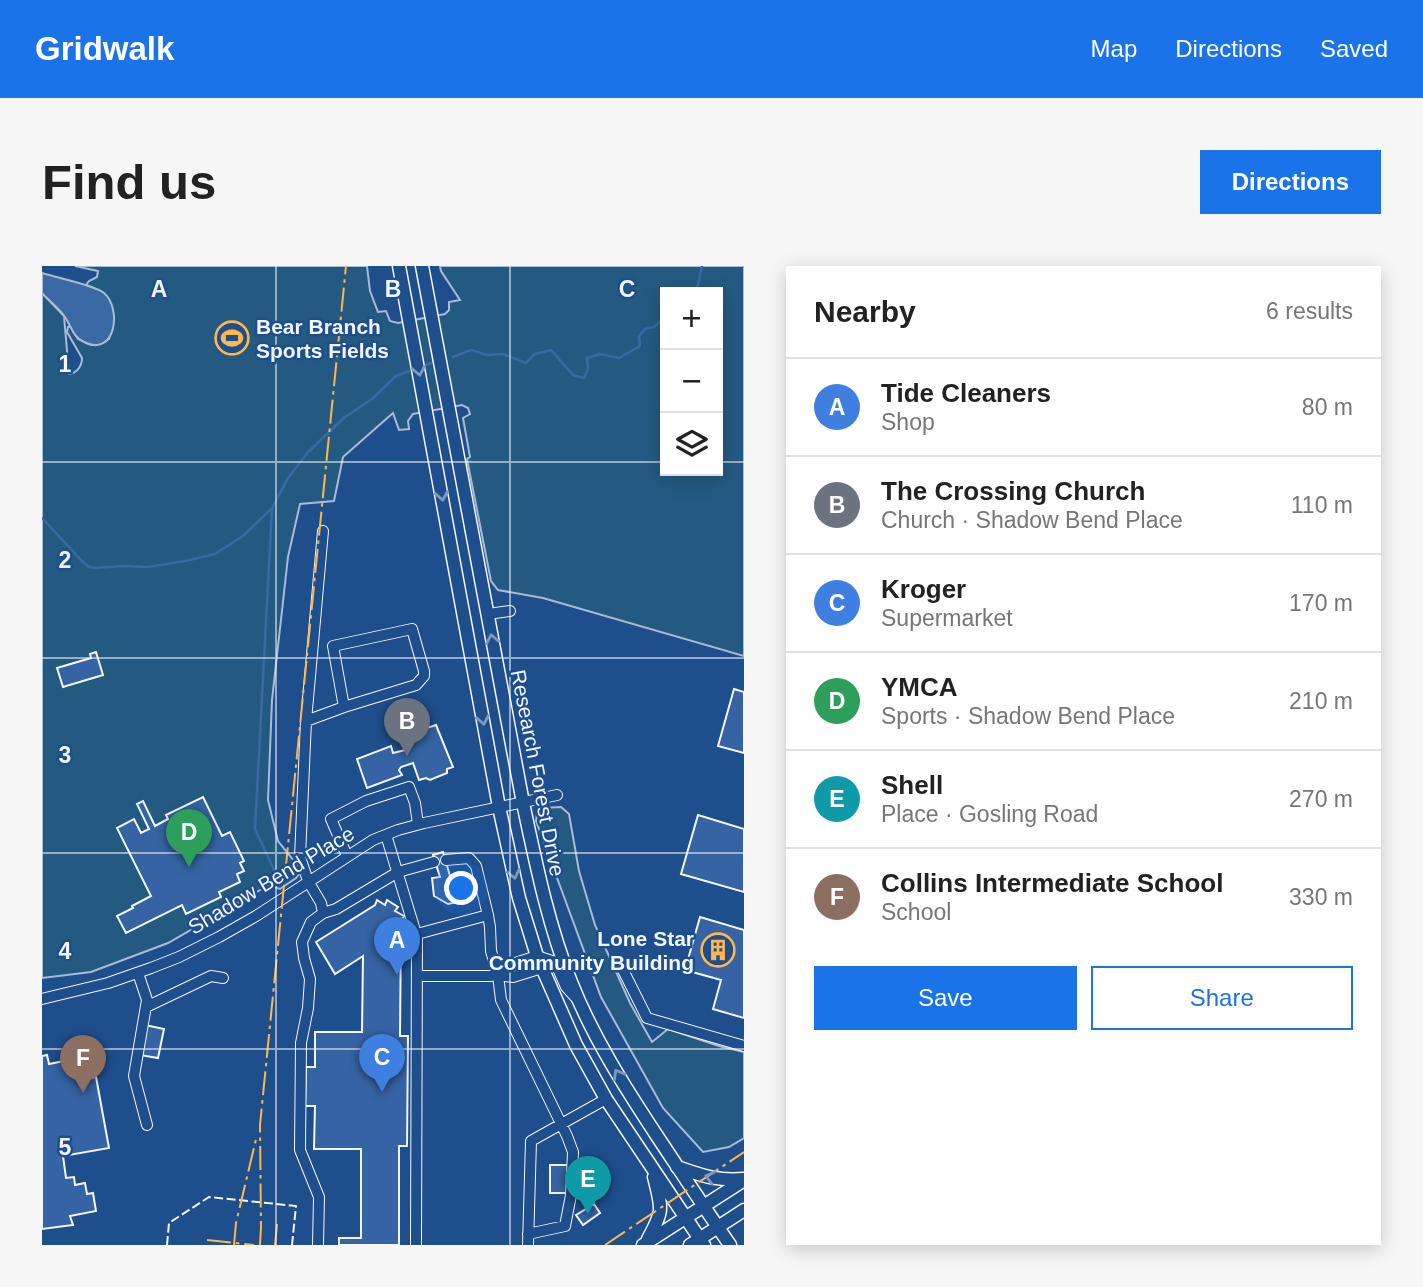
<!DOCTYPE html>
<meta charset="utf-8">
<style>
body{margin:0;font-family:Arial,sans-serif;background:#f6f6f6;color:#222}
.controls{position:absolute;right:21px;top:21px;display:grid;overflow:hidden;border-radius:0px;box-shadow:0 4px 18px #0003}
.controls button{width:63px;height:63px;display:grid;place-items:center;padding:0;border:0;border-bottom:2px solid #e0e0e0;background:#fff;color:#222;font:35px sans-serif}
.you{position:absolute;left:420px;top:623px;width:24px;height:24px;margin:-18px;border:5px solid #fff;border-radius:50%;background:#1a73e8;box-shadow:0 0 0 10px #1a73e833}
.badge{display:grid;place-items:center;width:46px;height:46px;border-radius:50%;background:#1a73e8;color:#fff;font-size:23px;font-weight:700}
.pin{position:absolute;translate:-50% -58px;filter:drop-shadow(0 2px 4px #0008)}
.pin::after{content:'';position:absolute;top:37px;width:24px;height:21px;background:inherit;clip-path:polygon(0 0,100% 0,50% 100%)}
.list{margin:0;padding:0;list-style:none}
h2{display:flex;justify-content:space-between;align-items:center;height:91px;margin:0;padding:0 28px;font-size:30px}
h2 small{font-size:23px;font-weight:400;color:#767676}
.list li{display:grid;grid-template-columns:46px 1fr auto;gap:21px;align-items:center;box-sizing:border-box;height:98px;padding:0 28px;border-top:2px solid #e0e0e0}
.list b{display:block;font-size:26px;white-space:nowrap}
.list p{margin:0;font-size:23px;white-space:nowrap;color:#767676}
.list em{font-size:23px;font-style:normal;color:#767676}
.actions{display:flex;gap:14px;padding:21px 28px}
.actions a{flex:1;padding:16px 0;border:2px solid #1a73e8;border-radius:0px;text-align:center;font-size:24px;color:#1a73e8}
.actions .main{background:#1a73e8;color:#fff}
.icon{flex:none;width:38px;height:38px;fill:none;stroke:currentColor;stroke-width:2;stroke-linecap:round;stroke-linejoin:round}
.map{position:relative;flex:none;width:702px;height:979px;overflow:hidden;border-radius:0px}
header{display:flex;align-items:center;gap:42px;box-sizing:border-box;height:98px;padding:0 35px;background:#1a73e8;color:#fff}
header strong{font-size:33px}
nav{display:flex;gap:38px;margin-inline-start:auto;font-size:24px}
.intro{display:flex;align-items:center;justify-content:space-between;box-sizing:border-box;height:168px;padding:0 42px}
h1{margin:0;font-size:49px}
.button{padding:18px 32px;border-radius:0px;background:#1a73e8;color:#fff;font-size:24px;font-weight:700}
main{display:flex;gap:42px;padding:0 42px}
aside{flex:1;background:#fff;border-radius:0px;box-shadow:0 4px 18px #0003}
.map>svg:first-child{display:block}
</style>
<header>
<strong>Gridwalk</strong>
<nav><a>Map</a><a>Directions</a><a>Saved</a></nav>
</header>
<div class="intro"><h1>Find us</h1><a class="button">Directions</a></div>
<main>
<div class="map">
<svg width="702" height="979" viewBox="0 0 702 979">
<rect width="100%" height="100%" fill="#1f4e8c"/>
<path fill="#245a82" stroke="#a8bbd7" stroke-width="2" fill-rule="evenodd" d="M33,0H325L328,25L336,46L344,45L348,55L356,57L403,48L407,44V36L418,34L399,5L398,0H702V390L501,332L456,324L449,315L425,193L428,191L421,152L428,148L426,142L420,139L371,148L366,155L367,163L357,164L351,147L301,191L292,235L258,238L246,291L230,434L226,534L236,575L256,600L257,608L254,612L238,623L227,619L126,677L49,706L0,712V27L22,50L27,108C35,107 40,100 40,92L25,66L26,61L28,60L36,73L50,79L67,73L71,57L54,23L44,19L47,15L55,11L56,5ZM623,26H676V205H623Z
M519,541L527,548L537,605L553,659L588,737L610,776L626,763L677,780L702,786V872L687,881L661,886L621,842L559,731L494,555L495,548L500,542Z"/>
<path fill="#3b69a3" stroke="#a8bbd7" stroke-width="2" d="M0,7C15,12 52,19 62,27C80,42 74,92 42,76C31,71 29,60 23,51C17,42 7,35 0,27Z"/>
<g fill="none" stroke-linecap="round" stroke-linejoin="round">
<path stroke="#3b69a3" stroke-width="2.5" d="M652,26L656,19L660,0
M411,91L429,84L445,89L461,88L484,97L493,88L509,84L531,109L542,112L546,103L545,92L558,88L577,92L598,80L597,70L603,63L612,61L623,51
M384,99L390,97
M230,242L213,563L234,608
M0,252L40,295L47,301L52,302L81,300L106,301L143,295L173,288L201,270L230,242L246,212L266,186L303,151L330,133L354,110L367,105"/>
</g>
<path fill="#3563a3" stroke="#f2f6ff" stroke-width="2" d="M54,386L61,409L21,421L15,402L49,392L48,388Z
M692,423L702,426V487L676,480Z
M394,459L411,501L405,503V507L388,514L384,512L377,514L371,497L359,501L357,504L360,509L325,522L315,493L349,480L351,487L367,483L361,465L371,463L372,466Z
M161,531L180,570L188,566L202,595L198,597L202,605L195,608L198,616L177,626L179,631L144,648L140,639L84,667L75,650L91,642L90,640L109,630L75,562L92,553L99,567L107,563L95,538L101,535L113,560L126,553L124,549Z
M656,549L702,563V626L639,608Z
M401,586L408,610L417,607L421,622L416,636L406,638L392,630L390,612L398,611L391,589Z
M335,634L343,639L345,634L356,641L353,645L362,650L359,655L358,770H366L365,880H357V979H297V972H319V883H272L273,840H263L264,801H273V766H320L321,690L293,708L274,676L333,639Z
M658,651L702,664V752L671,743L679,714L643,704Z
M103,759L122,763L116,792L98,789Z
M5,789L7,798L32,793L34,803L40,802L42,813L54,811L67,882L21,890L24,912L32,911L33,919L43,917L45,928L51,927L54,945L28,950L31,959L0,963V790Z
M539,898L555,900V928H538Z
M508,899H528V927H508Z
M552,938L558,947L541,959L534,949Z"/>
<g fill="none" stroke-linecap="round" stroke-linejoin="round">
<defs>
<path id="minor" d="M446,348L468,345
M264,455L302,441L374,419L382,410V405L370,363L291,380L302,441
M344,569L375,671L374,979
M305,590L289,553L324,535L367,521L373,537L376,558
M404,594L427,592L434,600L446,649
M281,647L279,637L266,615L258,591L264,455L281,265
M375,668L446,649L448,661L449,685L456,709L459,734L525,870L531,886L529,929L523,960L486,968
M579,700L605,752L702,780
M96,707L105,734L92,810L105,859
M456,709L467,699L495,690L513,696L524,721L533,731
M375,710H448L456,709L471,711L500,702
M0,733L66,717L109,702L137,691L177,671L214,650L331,574L356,564L382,557L515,529
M104,741L169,710L181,712
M276,979L277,931L258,884L259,777L266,742L268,713L262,692L260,676L269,656L281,647L294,643L356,606L392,596
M486,979L489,875L564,833"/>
<path id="major" d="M357,0L457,541L477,632L495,690L534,779L564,833L662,979
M380,0L481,537C494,598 506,658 529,716C551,772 584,823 617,873C641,909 664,944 688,979
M635,901C662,910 673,915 702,913
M606,973C622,944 620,943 612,911
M601,979L702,914
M648,979L702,944"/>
</defs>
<use href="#minor" stroke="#f2f6ff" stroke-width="12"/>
<use href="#major" stroke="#f2f6ff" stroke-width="15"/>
<use href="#minor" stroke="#1f4e8c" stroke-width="10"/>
<use href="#major" stroke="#1f4e8c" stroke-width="12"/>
<path stroke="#f2f6ff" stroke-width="2" stroke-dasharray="9 3.5" stroke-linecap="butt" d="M125,979L127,957L167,931L254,940L250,979"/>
<path stroke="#ffb74d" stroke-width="2" stroke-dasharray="24 5 3.5 5" stroke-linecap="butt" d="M165,974L212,979
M192,979L194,957L215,869
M218,979L219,961L218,859L304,0
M233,979L235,958
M563,979L702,886"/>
</g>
<defs><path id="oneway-chevron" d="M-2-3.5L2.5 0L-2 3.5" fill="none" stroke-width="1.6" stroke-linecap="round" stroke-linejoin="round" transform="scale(1.75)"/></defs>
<g stroke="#7e9ac0">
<use href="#oneway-chevron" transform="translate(377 105) rotate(79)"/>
<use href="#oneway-chevron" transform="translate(400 230) rotate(80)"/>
<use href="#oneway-chevron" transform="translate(450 373) rotate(-101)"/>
<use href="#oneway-chevron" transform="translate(441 454) rotate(80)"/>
<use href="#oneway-chevron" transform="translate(472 608) rotate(77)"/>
<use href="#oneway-chevron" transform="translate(576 808) rotate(-119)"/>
<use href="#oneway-chevron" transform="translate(668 911) rotate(-166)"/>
</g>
<path fill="none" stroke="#f2f6ff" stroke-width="2" stroke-opacity="0.55" d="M234,0V979M468,0V979M0,196H623M676,196H702M0,392H702M0,587H702M0,783H702"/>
<defs>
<symbol id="stadium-ring" viewBox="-11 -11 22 22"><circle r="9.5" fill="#1f4e8c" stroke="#ffb74d" stroke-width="1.5"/><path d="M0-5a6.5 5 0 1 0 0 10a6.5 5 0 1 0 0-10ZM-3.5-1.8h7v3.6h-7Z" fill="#ffb74d"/></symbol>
<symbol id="building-ring" viewBox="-11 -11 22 22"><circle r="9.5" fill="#1f4e8c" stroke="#ffb74d" stroke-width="1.5"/><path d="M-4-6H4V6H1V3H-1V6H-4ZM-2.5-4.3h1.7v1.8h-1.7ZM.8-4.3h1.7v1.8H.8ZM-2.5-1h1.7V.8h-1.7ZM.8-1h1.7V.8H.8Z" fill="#ffb74d"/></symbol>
</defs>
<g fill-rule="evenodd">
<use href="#stadium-ring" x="171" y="53" width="38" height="38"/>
<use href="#building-ring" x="657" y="665" width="38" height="38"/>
</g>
<g text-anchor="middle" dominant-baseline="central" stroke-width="5" stroke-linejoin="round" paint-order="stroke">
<g font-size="21" font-weight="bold" fill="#f2f6ff" stroke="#1f4e8c" text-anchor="start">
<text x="214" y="60">Bear Branch<tspan x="214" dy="24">Sports Fields</tspan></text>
<text x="652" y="672" text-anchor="end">Lone Star<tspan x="652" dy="24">Community Building</tspan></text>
</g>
<g font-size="21" fill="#f2f6ff" stroke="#1f4e8c">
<text transform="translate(496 507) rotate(79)">Research Forest Drive</text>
<text transform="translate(229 614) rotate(-31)">Shadow Bend Place</text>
</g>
</g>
<g font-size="23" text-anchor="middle" font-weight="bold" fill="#f2f6ff" stroke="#1f4e8c" stroke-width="5" stroke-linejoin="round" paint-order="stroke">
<text x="117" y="31">A</text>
<text x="351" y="31">B</text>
<text x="585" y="31">C</text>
<text x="23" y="106">1</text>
<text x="23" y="302">2</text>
<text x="23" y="497">3</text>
<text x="23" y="693">4</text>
<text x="23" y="889">5</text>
</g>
</svg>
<div class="controls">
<button>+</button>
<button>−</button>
<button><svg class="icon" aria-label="layers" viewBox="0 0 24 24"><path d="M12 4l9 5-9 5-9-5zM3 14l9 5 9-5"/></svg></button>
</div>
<div class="you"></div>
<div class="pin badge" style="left:355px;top:709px;background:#3f7fe0">A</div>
<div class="pin badge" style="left:365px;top:490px;background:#6b7280">B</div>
<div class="pin badge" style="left:340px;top:826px;background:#3f7fe0">C</div>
<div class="pin badge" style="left:147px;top:601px;background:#2e9e5b">D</div>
<div class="pin badge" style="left:546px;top:948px;background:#0f9aa8">E</div>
<div class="pin badge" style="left:41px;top:827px;background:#8d6e63">F</div>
</div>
<aside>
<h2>Nearby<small>6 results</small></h2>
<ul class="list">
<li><span class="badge" style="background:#3f7fe0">A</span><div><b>Tide Cleaners</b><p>Shop</p></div><em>80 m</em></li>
<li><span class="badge" style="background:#6b7280">B</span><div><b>The Crossing Church</b><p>Church · Shadow Bend Place</p></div><em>110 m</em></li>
<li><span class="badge" style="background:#3f7fe0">C</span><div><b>Kroger</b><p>Supermarket</p></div><em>170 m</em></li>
<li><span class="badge" style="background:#2e9e5b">D</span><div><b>YMCA</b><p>Sports · Shadow Bend Place</p></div><em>210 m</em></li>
<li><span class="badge" style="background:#0f9aa8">E</span><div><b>Shell</b><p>Place · Gosling Road</p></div><em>270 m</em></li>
<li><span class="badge" style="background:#8d6e63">F</span><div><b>Collins Intermediate School</b><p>School</p></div><em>330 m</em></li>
</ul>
<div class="actions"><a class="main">Save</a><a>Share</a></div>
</aside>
</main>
